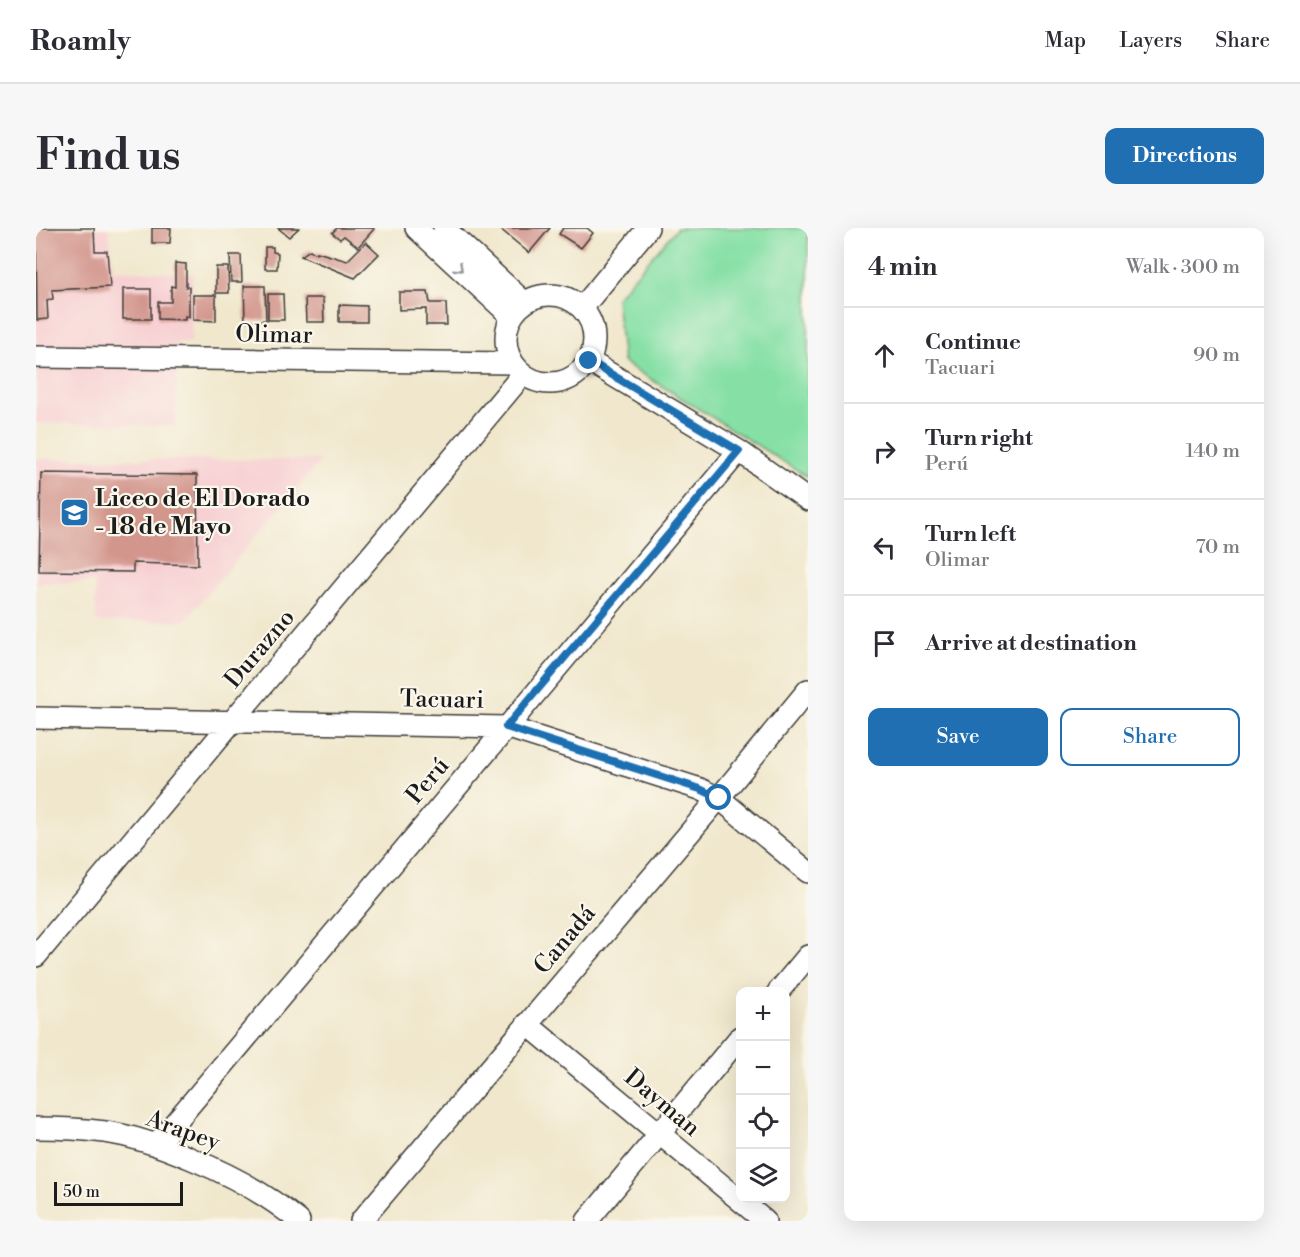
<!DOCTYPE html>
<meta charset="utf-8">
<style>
body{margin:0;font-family:"Libre Bodoni",serif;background:#f7f7f7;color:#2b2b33}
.controls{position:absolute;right:18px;bottom:18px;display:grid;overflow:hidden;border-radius:12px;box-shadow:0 6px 24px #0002}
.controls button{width:54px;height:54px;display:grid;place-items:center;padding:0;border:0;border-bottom:2px solid #e1e1e2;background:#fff;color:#2b2b33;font:30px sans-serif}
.scale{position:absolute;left:18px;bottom:15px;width:129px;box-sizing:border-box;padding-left:6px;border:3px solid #1c1c1c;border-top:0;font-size:16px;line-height:21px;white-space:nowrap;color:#1c1c1c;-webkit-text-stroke:4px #fbf7ec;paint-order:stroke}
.stop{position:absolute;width:18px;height:18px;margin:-14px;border:4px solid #1f6fb2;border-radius:50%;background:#fff}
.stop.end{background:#1f6fb2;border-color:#fff;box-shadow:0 2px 6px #0008}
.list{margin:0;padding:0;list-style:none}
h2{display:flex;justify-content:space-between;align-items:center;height:78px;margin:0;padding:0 24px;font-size:26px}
h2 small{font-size:20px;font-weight:400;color:#7c7c81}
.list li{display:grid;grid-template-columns:39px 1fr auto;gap:18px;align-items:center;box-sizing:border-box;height:96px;padding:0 24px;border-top:2px solid #e1e1e2}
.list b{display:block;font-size:22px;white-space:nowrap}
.list p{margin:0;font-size:20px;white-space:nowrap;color:#7c7c81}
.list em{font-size:20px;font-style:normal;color:#7c7c81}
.actions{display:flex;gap:12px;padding:18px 24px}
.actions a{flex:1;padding:14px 0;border:2px solid #1f6fb2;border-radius:12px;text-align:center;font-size:21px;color:#1f6fb2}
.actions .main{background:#1f6fb2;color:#fff}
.icon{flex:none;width:33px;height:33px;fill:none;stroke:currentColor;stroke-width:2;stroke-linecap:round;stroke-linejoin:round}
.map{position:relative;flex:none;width:772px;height:993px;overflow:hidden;border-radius:12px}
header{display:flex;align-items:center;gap:36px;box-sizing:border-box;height:84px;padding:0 30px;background:#fff;border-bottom:2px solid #e1e1e2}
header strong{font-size:28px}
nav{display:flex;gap:33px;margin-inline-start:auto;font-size:21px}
.intro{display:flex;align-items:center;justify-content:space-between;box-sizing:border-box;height:144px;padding:0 36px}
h1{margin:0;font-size:42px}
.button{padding:15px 27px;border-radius:12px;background:#1f6fb2;color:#fff;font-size:21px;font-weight:700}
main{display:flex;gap:36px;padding:0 36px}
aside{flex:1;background:#fff;border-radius:12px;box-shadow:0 6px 24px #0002}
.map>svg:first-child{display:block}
</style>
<header>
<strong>Roamly</strong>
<nav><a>Map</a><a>Layers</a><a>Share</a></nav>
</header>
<div class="intro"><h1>Find us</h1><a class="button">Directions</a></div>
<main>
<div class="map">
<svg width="772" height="993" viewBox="0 0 772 993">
<rect width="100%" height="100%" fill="#fbf7ec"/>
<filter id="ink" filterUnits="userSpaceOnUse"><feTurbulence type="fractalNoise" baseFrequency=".0167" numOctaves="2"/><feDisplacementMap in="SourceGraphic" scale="12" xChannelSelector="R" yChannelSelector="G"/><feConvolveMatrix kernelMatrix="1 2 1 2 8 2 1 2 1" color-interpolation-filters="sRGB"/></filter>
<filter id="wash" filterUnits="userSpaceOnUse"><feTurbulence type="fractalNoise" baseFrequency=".008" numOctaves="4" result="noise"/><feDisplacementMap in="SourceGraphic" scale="24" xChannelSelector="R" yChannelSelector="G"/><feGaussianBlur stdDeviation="1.35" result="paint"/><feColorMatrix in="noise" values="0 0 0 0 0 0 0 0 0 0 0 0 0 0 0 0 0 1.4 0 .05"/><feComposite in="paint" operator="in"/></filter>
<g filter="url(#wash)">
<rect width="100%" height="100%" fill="#f0e7cc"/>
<path fill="#f7cfd2" d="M0,0H72L78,42L157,46L155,114L141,115L140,198L0,195Z
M0,231L285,232L148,393L60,394L59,354L0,355Z"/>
<path fill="#86e0a6" stroke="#517e61" stroke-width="1.5" d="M641,0H772V249L587,134L580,70Z"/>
<g id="blocks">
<path fill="#d3968d" d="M0,0H58L59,23H71L74,59L16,62L17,71L11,72L12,91L1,92Z
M116,0H135L134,15H116Z
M242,0H263L253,9Z
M301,0H336L338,1L322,19L308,8L304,11L296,5Z
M463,0H514L493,25Z
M527,0H551L557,5L545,20L523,6Z
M330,14L343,26L319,50L265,28L274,22L280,26L281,24L311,33Z
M229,19H237V24L242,25L241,41H229Z
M194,27H205L206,54H195Z
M139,35L150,36V59H153V89L149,88V92L122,91V74H135V58L139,59Z
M180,39H192L193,65H180Z
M208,58H229L230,92L209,93Z
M87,61H115V91H87Z
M363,64H392L394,75H410L411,97H390V81L363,82Z
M232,66H247L248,92H232Z
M157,67H180V93L157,92Z
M269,70H287L288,94H270Z
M303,77L331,78V94H303Z
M5,245L161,247L162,337L97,335V344L3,343Z"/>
</g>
</g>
<g filter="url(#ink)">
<use href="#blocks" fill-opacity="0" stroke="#3c3a36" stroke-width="1.5"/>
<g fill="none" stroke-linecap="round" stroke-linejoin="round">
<defs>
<path id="minor" d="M380,0L475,88
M408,0L488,74
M470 111a44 44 0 1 1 88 0a44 44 0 1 1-88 0Z
M546,80L612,0
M0,129L476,135
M553,133L703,223L772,272
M0,490L470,499L664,561L683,570L772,644
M0,728L487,146
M742,764L772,728
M491,796L729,993
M0,900C23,900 46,901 69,904C99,908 128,919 156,931C195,947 231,966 263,993
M121,916L703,223
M325,993L683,570L772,462
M551,993L704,809"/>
</defs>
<use href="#minor" stroke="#3c3a36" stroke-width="24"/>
<use href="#minor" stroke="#fff" stroke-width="21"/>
</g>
<defs><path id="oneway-chevron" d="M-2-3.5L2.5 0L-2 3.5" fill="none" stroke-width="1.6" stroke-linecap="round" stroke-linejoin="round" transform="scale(1.5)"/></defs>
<use stroke="#999" href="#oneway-chevron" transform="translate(423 40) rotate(43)"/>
</g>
<g fill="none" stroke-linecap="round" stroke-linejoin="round" filter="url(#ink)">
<path stroke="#1f6fb2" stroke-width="8" d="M553,133L703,223L470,499L664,561L683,570"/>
</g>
<defs>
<symbol id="school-square" viewBox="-11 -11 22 22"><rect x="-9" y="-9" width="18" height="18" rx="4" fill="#1f6fb2" stroke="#fbf7ec"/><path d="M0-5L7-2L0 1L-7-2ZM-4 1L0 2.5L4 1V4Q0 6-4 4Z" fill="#fff"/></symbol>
</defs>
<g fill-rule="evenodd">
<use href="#school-square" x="22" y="268" width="33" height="33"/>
</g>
<g text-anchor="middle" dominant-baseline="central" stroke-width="4.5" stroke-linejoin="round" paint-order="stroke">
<g font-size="24" fill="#1c1c1c" stroke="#fbf7ec">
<text transform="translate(238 107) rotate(1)">Olimar</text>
<text transform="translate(224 421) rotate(-50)">Durazno</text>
<text transform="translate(406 472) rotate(1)">Tacuari</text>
<text transform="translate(392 553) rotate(-50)">Perú</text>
<text transform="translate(529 712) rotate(-50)">Canadá</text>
<text transform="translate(626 875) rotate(40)">Dayman</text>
<text transform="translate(147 903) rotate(20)">Arapey</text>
</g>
<g font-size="24" font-weight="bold" fill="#1c1c1c" stroke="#fbf7ec" text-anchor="start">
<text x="59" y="271">Liceo de El Dorado<tspan x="59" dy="28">- 18 de Mayo</tspan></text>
</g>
</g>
</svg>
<div class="controls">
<button>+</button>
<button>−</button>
<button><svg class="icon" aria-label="locate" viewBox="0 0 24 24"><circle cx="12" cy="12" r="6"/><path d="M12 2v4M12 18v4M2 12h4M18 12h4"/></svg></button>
<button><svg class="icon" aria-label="layers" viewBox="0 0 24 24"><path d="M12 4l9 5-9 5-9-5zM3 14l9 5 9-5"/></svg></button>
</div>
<div class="scale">50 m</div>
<div class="stop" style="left:683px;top:570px"></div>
<div class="stop end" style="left:553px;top:133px"></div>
</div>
<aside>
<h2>4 min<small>Walk · 300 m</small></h2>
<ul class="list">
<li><svg class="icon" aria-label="ahead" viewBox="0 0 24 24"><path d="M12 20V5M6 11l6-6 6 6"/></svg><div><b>Continue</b><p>Tacuari</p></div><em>90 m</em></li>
<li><svg class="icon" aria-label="right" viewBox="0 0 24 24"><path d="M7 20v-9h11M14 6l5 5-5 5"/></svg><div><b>Turn right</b><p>Perú</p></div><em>140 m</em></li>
<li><svg class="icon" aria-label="left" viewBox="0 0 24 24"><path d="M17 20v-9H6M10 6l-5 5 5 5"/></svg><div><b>Turn left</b><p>Olimar</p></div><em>70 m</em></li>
<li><svg class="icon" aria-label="arrive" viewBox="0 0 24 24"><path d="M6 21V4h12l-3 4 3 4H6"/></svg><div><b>Arrive at destination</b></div></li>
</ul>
<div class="actions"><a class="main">Save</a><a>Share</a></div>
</aside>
</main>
